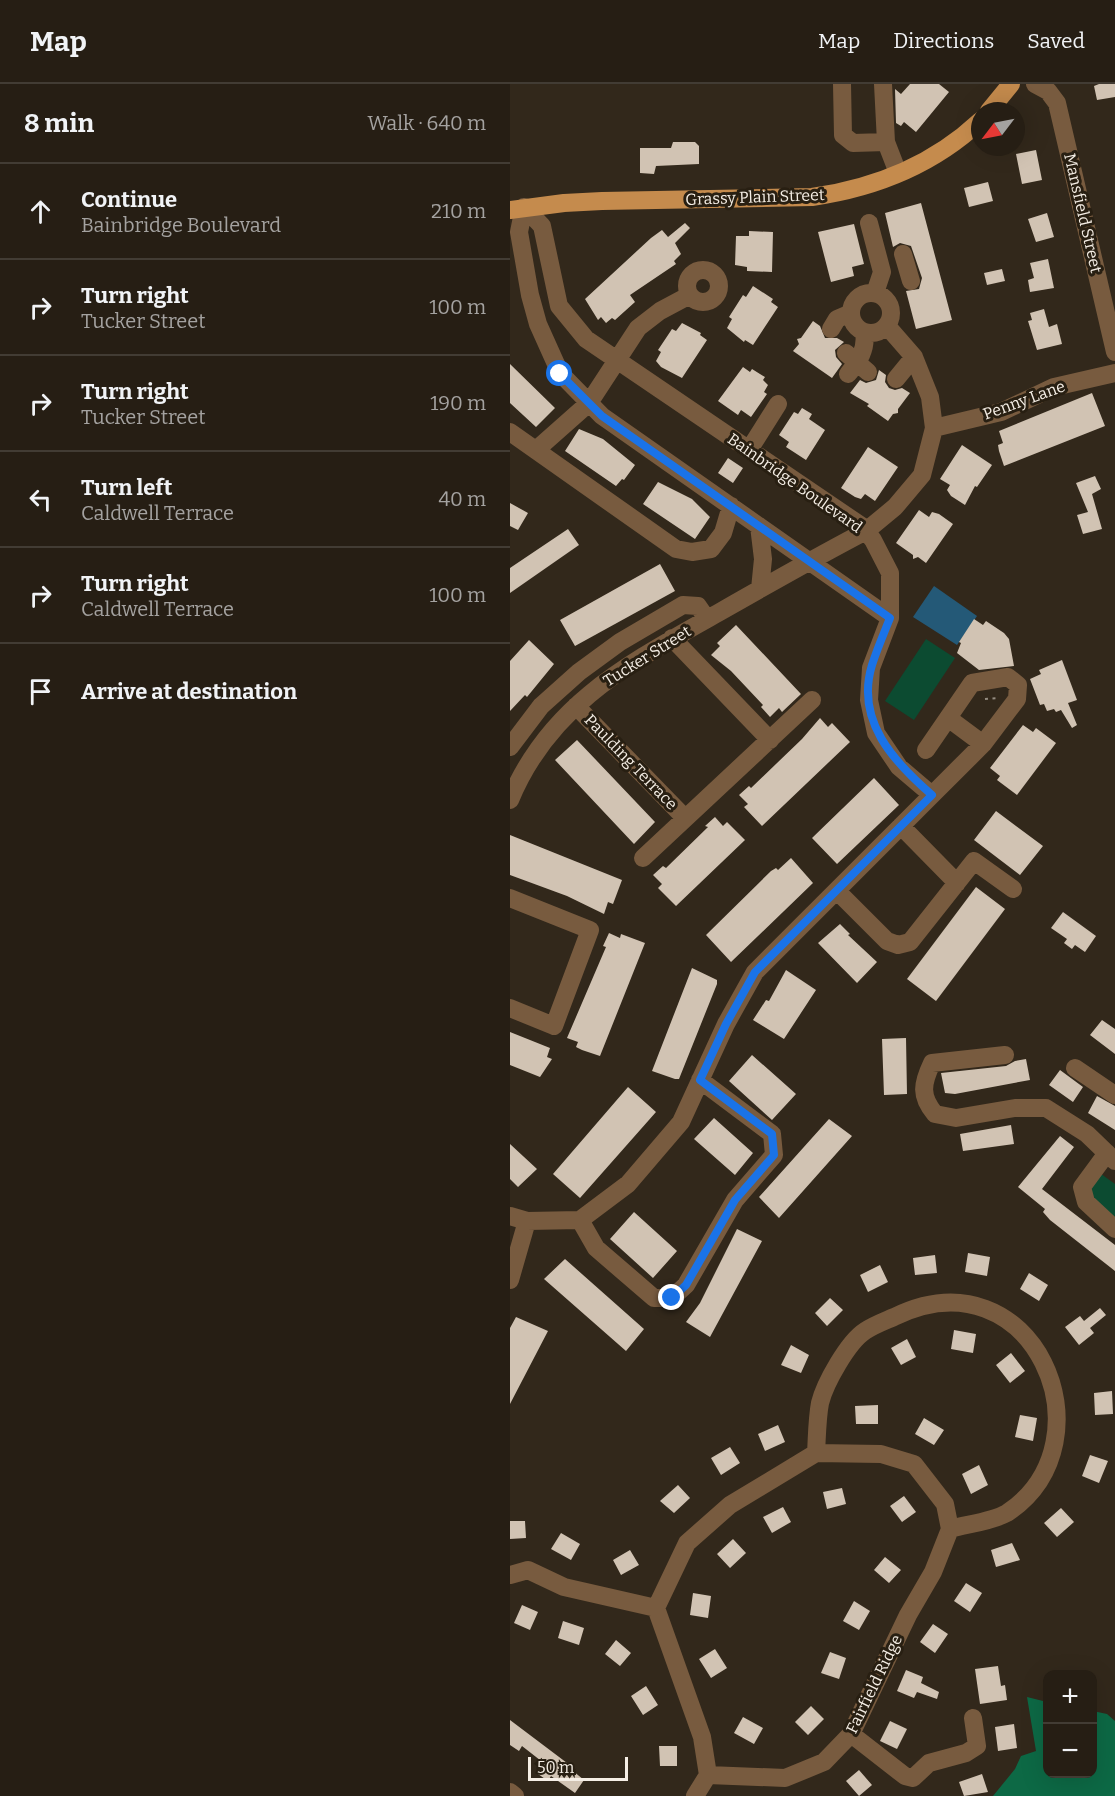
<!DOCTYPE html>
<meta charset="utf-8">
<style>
body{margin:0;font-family:Bitter,serif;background:#322b22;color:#f1f3f6}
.controls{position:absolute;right:18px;bottom:18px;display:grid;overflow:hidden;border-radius:12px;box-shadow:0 6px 24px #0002}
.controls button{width:54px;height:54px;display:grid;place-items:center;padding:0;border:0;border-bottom:2px solid #423c34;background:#261e14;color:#f1f3f6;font:30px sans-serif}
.compass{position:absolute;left:461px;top:18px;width:54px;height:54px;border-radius:50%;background:#261e14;box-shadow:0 6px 24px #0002;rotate:238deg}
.scale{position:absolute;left:18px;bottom:15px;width:100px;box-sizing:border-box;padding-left:6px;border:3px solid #f5eee5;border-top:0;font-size:16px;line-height:21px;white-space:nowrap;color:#f5eee5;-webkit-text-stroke:4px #281f12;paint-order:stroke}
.stop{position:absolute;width:18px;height:18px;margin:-14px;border:4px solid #1a73e8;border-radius:50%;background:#fff}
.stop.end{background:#1a73e8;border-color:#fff;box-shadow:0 2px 6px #0008}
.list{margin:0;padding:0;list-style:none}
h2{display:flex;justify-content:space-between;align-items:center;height:78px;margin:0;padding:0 24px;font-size:26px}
h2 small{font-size:20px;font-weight:400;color:#a4a2a0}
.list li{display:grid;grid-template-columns:39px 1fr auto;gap:18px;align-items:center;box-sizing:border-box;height:96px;padding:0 24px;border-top:2px solid #423c34}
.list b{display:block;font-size:22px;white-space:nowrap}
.list p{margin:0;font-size:20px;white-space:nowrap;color:#a4a2a0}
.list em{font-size:20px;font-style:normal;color:#a4a2a0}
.icon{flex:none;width:33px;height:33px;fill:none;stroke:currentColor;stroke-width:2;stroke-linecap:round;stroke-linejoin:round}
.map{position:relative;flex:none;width:605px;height:1712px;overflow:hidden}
header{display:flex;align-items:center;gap:36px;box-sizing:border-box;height:84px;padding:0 30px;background:#261e14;border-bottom:2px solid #423c34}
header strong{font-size:28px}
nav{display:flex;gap:33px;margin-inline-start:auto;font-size:21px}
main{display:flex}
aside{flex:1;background:#261e14}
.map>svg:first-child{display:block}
</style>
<header>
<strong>Map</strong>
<nav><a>Map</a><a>Directions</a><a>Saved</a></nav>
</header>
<main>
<aside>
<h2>8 min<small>Walk · 640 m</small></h2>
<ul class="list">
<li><svg class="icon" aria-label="ahead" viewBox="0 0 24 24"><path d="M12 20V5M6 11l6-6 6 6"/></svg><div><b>Continue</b><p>Bainbridge Boulevard</p></div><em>210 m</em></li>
<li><svg class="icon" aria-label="right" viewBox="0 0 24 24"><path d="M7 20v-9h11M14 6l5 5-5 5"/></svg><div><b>Turn right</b><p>Tucker Street</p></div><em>100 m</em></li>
<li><svg class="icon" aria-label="right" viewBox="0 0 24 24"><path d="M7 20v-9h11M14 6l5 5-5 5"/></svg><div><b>Turn right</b><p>Tucker Street</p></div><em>190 m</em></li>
<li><svg class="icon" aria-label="left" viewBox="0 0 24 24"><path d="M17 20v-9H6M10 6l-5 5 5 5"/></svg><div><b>Turn left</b><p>Caldwell Terrace</p></div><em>40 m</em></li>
<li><svg class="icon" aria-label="right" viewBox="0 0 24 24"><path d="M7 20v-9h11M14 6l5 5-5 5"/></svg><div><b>Turn right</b><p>Caldwell Terrace</p></div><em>100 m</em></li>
<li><svg class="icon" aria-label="arrive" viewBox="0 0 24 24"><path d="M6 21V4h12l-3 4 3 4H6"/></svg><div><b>Arrive at destination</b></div></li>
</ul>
</aside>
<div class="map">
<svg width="605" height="1712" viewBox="0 0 605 1712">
<rect width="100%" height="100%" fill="#32281b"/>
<path fill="#0c4b31" d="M416,555L445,574L404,636L375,617Z
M587,1087L605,1100V1133L577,1112Z"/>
<path fill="#0d6945" d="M517,1613L537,1618L538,1690H582L583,1627L597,1630L605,1637V1712H483L505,1685L511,1672L526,1667Z"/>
<path fill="#245977" d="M424,502L467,532L447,561L403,533Z"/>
<path fill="#d1c3b3" d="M400,0H429L439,8L406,48L394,38L391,42L386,39L385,5L391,10Z
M589,0H605V13L587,16L584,2Z
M163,58H185L189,62V80L146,82L144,90L130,89V64H161Z
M526,66L532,96L512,100L506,70Z
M478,98L483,117L459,123L454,104Z
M411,119L442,236L406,245L396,207L409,205L412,194L401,162L390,159L383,163L375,129Z
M537,129L544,153L526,158L518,135Z
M175,139L180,144L165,159L171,170L164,177L166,180L120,211L125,218L105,236L102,234L96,239L91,233L88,236L75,215L141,154L152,146L158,153Z
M344,140L354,180L342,183L344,192L321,198L308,148Z
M239,147L263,148L262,188L237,187V183L225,181L226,152H239Z
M538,175L544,204L520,208L518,196L524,194L520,179Z
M492,185L495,197L477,201L474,189Z
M243,202L263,215L261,218L268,223L243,261L235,256L234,258L217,244L222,235L219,233L233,211L236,213Z
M534,225L539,243L547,240L552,260L527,266L518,237L522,236L520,229Z
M303,237L310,242L315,254H327L334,258L325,266L326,273L332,280L322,294L283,267L289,260L287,255L291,254Z
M172,239L191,249L190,251L197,256L172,294L151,283L146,277L151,268L148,266L162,245L166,247Z
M0,280L45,324L26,343L0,319Z
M233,283L240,288L242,285L255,293L253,296L258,301L254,308L257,310L241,333L231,326L228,331L208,317Z
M369,286L376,291L375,298L379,304L385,306L392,304L400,309L388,325V329L383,330L378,337L357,322L359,320L340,309L350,296L356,299L366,296Z
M582,309L595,342L494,382L489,367L488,361L493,359L489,347Z
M292,324L302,330L299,335L315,346L296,376L276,363L279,358L269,351L284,328L288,330Z
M69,345L93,355L125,381L114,396L112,395L106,402L55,367Z
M452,361L482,381L467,403L465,402L455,421L441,412L437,406L440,401L430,395Z
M358,363L388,383L365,417L355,410L351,415L345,413L331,404Z
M218,374L233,384L223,399L208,389Z
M585,392L591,405L582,410L592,445L573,450L567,431L578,428L566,399Z
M148,398L182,415L200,433L185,455L133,420Z
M0,419L18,429L8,446L0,442Z
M409,426L419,433L422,428L429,430L443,440L416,479L408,473L403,475V471L386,459Z
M58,445L69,461L0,509V484Z
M150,480L165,507L65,562L50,536Z
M464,535L473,541L476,537L494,549L499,555L504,582L469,586L447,569L451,559L449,558Z
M226,541L291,610L272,628L269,624L260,633L251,623L253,621L221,587L201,571L210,562L207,559Z
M19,556L44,580L17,613L15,611L0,627V577Z
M552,576L567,616L558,619L567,641L562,644L551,626L546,628L544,625L537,627L534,620L530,621L520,595L531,590L529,586Z
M310,634L318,643L322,639L340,658L252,742L234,723L238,720L229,711L239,702L241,704L292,655Z
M513,641L523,648L526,644L546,659L507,711L487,696L490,692L480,684Z
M67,656L145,738L124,760L45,676Z
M364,694L389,721L327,780L302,754Z
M486,727L533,762L510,791L464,756Z
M205,733L213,742L217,738L235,756L166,822L148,804L152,800L143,791L153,782L156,784L198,743L195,742Z
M0,751L112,796L103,820L98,818L94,830L57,812L0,791Z
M281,774L303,799L221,878L196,851L261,787L266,784L268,786Z
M466,803L495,825L426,917L397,895Z
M553,828L586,852L575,868L565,861L562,865L554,859L557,855L541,844Z
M330,840L340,850L338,851L367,878L347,899L308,859Z
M99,849L110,854L111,850L135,859L90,972L72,966L66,963L68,958L57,954L96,863L93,862Z
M182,884L207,896V900L169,995H165L142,987Z
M276,886L306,906L274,955L243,936L256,916L259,917Z
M592,936L605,945V970L580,951Z
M0,948L40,964L37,973L42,975L30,993L0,981Z
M396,954L397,1010L374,1011L372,955Z
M242,971L286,1010L262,1036L219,997Z
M516,975L520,996L445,1010L435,1009L431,989L496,982L505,977Z
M550,986L573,1003L563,1018L539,1001Z
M118,1003L146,1028L70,1114L43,1090Z
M587,1012L605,1022V1046L578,1029Z
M204,1034L243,1069L225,1091L184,1055Z
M319,1035L342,1052L269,1134L249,1113Z
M501,1041L504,1060L453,1067L450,1050Z
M550,1052L564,1063L532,1105L605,1161V1187L540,1136L533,1128L535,1125L508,1103Z
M0,1060L27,1085L8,1103L0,1095Z
M124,1128L167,1167L143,1194L100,1155Z
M227,1145L252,1157L200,1253L176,1238L190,1219Z
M458,1169L480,1173L477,1192L455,1188Z
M425,1171L427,1189L405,1191L403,1174Z
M55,1175L134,1245L116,1267L34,1195Z
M370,1181L378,1198L358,1208L350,1191Z
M519,1189L538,1201L529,1217L510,1205Z
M320,1214L333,1226L317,1242L305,1229Z
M590,1224L596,1231L580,1244L584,1249L569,1261L555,1243L570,1232L574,1237Z
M6,1233L38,1247L0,1320V1244Z
M444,1246L466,1250L463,1269L441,1265Z
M397,1255L406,1273L391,1281L381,1264Z
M281,1261L299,1271L291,1289L271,1281Z
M501,1269L515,1287L500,1299L486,1281Z
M602,1307L603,1330L585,1331L584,1309Z
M368,1321V1340H346L345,1322Z
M510,1331L527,1334L523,1357L505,1353Z
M414,1334L434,1346L424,1361L405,1350Z
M268,1341L275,1358L255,1367L248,1350Z
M220,1363L230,1379L211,1391L201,1374Z
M580,1371L598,1377L589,1399L572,1392Z
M469,1381L478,1401L461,1410L452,1390Z
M168,1401L180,1414L164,1429L150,1417Z
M332,1404L336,1420L317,1425L313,1408Z
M394,1412L406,1428L392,1438L380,1422Z
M273,1423L281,1438L262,1449L253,1433Z
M551,1424L564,1438L547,1453L534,1439Z
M0,1437H15L16,1454L0,1455Z
M51,1449L70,1460L61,1476L41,1465Z
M223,1455L236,1469L220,1484L207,1470Z
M502,1459L510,1476L486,1483L481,1466Z
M120,1466L129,1481L111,1491L103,1476Z
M375,1473L391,1486L379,1499L364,1486Z
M456,1499L472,1509L460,1528L444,1517Z
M183,1509L201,1512L198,1534L180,1531Z
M344,1517L360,1527L349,1546L333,1537Z
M12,1521L28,1528L20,1546L4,1539Z
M53,1537L74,1544L69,1561L48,1554Z
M423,1540L438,1550L425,1569L410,1558Z
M106,1556L121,1569L110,1582L95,1570Z
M205,1565L217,1584L201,1594L189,1575Z
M320,1568L336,1574L329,1595L311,1589Z
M488,1582L491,1602L495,1601L497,1616L470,1620L465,1585Z
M396,1586L413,1593L411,1599L429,1608L427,1615L407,1608L404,1614L387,1607Z
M136,1602L148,1621L133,1631L121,1612Z
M301,1622L314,1635L298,1651L285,1638Z
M233,1633L253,1644L244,1660L224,1649Z
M0,1636L61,1682L63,1687L74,1696L65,1709L41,1692L38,1697L28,1690L35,1680L12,1662L9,1667L0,1661Z
M380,1637L397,1645L387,1665L370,1657Z
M504,1640L507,1664L488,1667L485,1643Z
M149,1662H167V1682H150Z
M349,1686L362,1701L349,1712L336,1697Z
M472,1690L478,1708L454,1712L449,1698Z"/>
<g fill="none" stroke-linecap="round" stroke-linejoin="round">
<path stroke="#948c81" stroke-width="2" stroke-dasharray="3 4.5" stroke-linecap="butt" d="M475,615L489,614"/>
<path stroke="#785b3f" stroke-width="18" d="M332,0L333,51L343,59L376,58
M373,0L376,58L388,89
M525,0L538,7L547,19L605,268
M14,123L9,148L20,211L28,240L50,289L92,332L380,534
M359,139L372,188L365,209
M393,170L401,197
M177 202a16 16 0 1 1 32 0a16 16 0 1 1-32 0Z
M341 229a20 20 0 1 1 40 0a20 20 0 1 1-40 0Z
M321,245L327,235L341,229
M336,269L358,288
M338,290C349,277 357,265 354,248
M386,295L404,273
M424,344L491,328L544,303L605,289
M0,348L166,465L182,468L201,465L213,449L221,422
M26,366L79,319L128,244L150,227L180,211
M239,366L268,320
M249,442L253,475L250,505
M162,554L260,656
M66,622L175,734
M438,634L473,660
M0,663L31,622L69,588L110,558L173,521L188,522L197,535
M416,666L462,599L498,593L508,601L507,615L473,660L422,711
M0,716C40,619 122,578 208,529C257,501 306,473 356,447L385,423L412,391L424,344L420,313L404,273L377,242
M391,742L447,799
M133,774L302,616
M327,807L377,857L388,861L400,858L464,777L503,805
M0,814L80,846L44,942L0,924
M495,971L422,979C412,1000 410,1012 425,1030L446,1034L505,1024H536L577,1050L605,1077
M565,984L605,1011
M597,1069L572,1103L576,1118L605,1145
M0,1132L17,1137L70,1136L118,1100L171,1038L216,940L245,888L422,711L389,683L366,649L359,616L361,584L380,534V489L363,456L353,443L76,255L49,222L32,142L14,123
M70,1136L86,1164L144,1214H162L176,1201L225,1116L264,1071L262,1050L190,996
M0,1196L17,1137
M0,1491L18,1486L54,1503L146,1524L192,1653L198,1691
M146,1524L177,1459L220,1421L306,1369C307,1353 307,1335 310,1319C315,1299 338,1258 355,1247C364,1241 375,1237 384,1233C523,1165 605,1357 497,1429C481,1438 457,1440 440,1445
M341,1650L395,1692L403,1694L419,1679L456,1669L467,1662L463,1634
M198,1691L275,1694L314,1678L341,1650L398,1531L423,1488L440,1445L435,1420L404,1380L371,1370L306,1369
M0,1708L5,1712
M185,1712L198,1691"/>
<path stroke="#c58b4d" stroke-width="18" d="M479,27L501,0
M0,126L54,119L92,117L302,113C365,104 423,81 470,37"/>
</g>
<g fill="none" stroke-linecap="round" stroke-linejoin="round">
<path stroke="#1a73e8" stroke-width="8" d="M50,290L92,332L380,534C374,549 367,565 362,581C345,637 384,678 422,711L245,888L216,940L190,996L262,1050L264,1071L225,1116L176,1201L162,1214"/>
</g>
<g text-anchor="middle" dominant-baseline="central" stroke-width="6" stroke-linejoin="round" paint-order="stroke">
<g font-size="16" fill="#f5eee5" stroke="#281f12">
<text transform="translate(245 113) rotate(-2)">Grassy Plain Street</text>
<text transform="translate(573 129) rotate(77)">Mansfield Street</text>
<text transform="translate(514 316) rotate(-20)">Penny Lane</text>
<text transform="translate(285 399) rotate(35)">Bainbridge Boulevard</text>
<text transform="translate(137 572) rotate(-32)">Tucker Street</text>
<text transform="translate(121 678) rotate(46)">Paulding Terrace</text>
<text transform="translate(364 1600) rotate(-64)">Fairfield Ridge</text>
</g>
</g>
</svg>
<div class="controls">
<button>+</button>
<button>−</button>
</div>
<svg class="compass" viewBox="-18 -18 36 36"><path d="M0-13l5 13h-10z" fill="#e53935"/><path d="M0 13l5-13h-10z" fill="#a4a2a0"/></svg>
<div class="scale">50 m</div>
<div class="stop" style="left:50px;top:290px"></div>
<div class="stop end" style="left:162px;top:1214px"></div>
</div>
</main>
